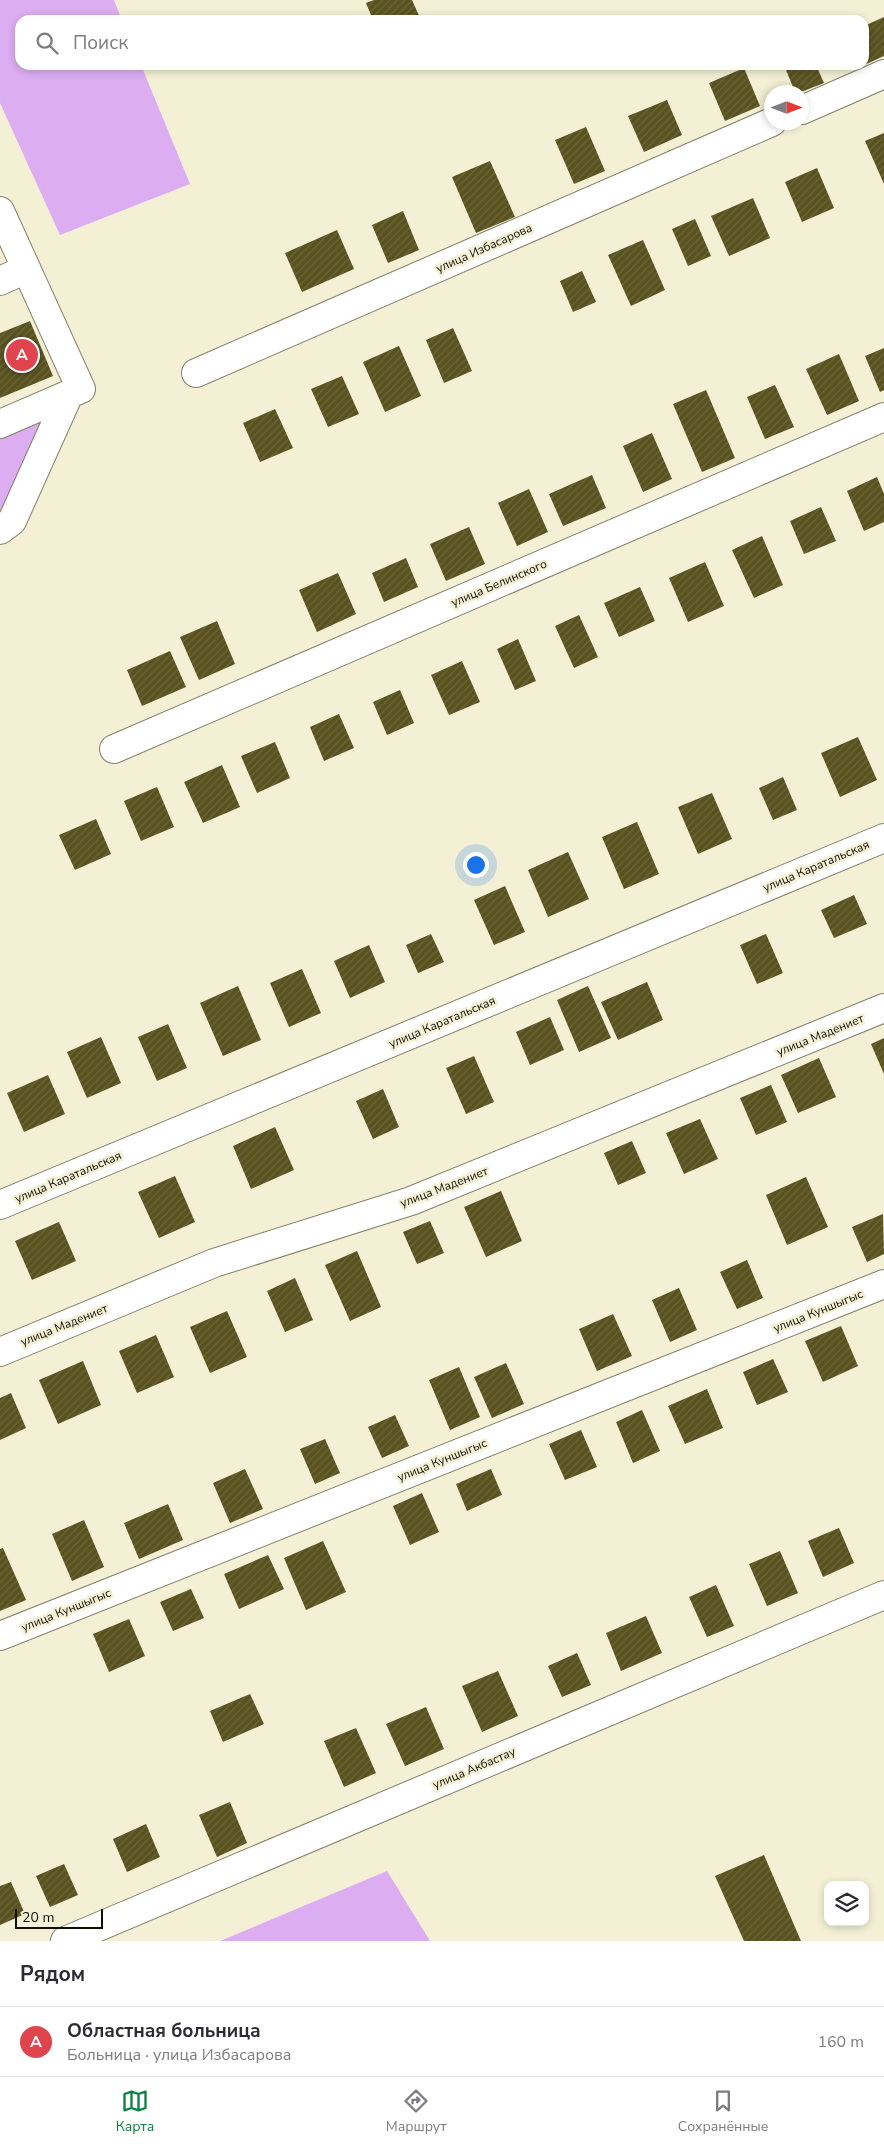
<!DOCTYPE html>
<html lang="ru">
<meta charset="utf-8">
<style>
body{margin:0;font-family:"Nunito Sans",sans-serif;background:#f2f2f3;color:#2b2b33}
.controls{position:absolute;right:15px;bottom:15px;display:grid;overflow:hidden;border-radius:10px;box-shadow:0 2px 8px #0003}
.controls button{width:45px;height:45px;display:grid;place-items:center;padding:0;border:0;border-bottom:1px solid #e1e1e2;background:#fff;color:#2b2b33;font:25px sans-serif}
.compass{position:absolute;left:764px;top:85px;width:45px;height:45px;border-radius:50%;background:#fff;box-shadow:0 2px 8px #0003;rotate:90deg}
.scale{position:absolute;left:15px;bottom:12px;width:88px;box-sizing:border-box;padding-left:5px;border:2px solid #0f0e06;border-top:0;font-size:14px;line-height:18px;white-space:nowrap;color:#0f0e06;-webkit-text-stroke:4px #f3f0d6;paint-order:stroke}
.you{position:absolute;left:475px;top:864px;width:18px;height:18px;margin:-12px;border:4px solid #fff;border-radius:50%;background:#1a73e8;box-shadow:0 0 0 8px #1a73e833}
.badge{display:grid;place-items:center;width:32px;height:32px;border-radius:50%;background:#0b8043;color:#fff;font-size:16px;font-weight:700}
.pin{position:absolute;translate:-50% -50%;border:2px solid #fff;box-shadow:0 1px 5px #0006}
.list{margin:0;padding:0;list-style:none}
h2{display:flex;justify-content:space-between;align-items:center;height:65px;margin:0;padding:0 20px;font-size:21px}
h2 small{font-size:16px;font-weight:400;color:#7c7c81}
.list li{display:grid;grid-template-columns:32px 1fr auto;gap:15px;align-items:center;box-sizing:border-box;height:70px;padding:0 20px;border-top:1px solid #e1e1e2}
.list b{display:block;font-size:19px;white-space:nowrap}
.list p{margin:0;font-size:16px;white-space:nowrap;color:#7c7c81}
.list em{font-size:16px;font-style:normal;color:#7c7c81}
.icon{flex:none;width:28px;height:28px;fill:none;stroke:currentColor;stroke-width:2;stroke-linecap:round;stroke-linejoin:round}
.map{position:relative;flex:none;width:884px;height:1941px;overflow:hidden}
.search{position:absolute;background:#fff;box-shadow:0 2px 8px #0003;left:15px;right:15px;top:15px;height:55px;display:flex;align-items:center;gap:12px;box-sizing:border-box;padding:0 18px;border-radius:15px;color:#7c7c81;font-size:19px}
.sheet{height:135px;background:#fff}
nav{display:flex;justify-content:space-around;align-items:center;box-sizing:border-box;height:70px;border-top:1px solid #e1e1e2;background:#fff;font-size:14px;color:#7c7c81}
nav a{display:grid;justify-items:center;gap:2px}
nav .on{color:#0b8043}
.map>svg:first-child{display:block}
</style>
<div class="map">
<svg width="884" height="1941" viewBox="0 0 884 1941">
<defs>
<pattern id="building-hatch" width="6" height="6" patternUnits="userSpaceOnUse" patternTransform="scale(1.25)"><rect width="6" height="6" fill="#59521f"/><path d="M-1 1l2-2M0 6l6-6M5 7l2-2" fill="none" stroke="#6c663d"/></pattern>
</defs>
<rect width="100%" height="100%" fill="#f3f0d6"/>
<path fill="#ddadf2" d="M0,0H114L122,20H20V65H141L190,184L60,235L0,103Z
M56,400L0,521V426Z
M387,1871L430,1941H220Z"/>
<path fill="url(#building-hatch)" d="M374,0H412L421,20H373L366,3Z
M884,17V56L864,65V26Z
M784,65H816L824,83L801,92H795Z
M744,68L760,106L725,121L709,83Z
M667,100L682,135L644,152L628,116Z
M586,127L605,171L574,184L555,140Z
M884,133V184L865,141Z
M490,161L515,217L476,233L452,177Z
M817,168L834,208L802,222L785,182Z
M753,198L770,238L729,256L711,216Z
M403,211L419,250L388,263L372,225Z
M695,219L711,256L688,266L672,229Z
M337,230L354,269L302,292L285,253Z
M643,240L665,290L631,306L608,255Z
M582,271L596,302L573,312L560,281Z
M30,321L53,376L0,398V333Z
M453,328L472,371L444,383L426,340Z
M399,346L421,396L385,412L363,362Z
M884,348V390L880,392L865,356Z
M839,354L859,401L827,415L806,369Z
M342,376L359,414L328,427L311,389Z
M775,385L794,427L765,439L747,397Z
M706,390L735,458L702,472L673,404Z
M275,409L293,448L260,462L243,423Z
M652,433L672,479L643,492L623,446Z
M592,475L606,508L563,526L549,494Z
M877,477L884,494V522L864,531L847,491Z
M529,489L548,532L517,546L498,503Z
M821,507L836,541L804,554L790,521Z
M469,527L485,564L446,581L430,544Z
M762,536L783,585L754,598L732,550Z
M406,558L418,587L384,602L372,573Z
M705,562L724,606L688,622L669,578Z
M338,573L356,614L317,632L299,590Z
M640,587L655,621L619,637L604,603Z
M579,615L598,657L574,668L555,626Z
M217,621L235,664L199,680L180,637Z
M518,639L536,681L515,690L497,649Z
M170,651L186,687L142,706L127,670Z
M462,661L480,702L449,715L431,675Z
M400,690L414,723L387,735L373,702Z
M339,714L354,748L324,761L310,727Z
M858,737L877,780L840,797L821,753Z
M275,742L290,778L257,793L241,756Z
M222,765L240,807L203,823L184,782Z
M783,777L797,810L773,820L759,788Z
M157,787L174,827L141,841L124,801Z
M712,793L732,839L698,854L678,807Z
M96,819L111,854L75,870L59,835Z
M637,822L659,874L624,889L602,837Z
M568,852L589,899L548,917L528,870Z
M505,886L525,932L494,945L474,900Z
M854,895L867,924L834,938L821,910Z
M431,934L444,962L418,973L406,945Z
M766,934L783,973L757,984L740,945Z
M369,945L385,982L350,998L334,961Z
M302,969L321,1013L289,1027L270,983Z
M647,982L663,1020L618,1040L601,1002Z
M238,986L261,1040L223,1056L200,1003Z
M588,986L611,1038L579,1052L557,1000Z
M550,1017L564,1050L530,1065L516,1032Z
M168,1024L187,1068L157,1081L138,1037Z
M101,1037L121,1083L87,1098L67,1052Z
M884,1038V1074L871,1044Z
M474,1056L494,1102L466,1114L446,1068Z
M819,1058L836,1097L798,1113L781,1075Z
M48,1075L65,1114L24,1132L7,1093Z
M771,1085L787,1122L756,1135L740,1098Z
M383,1089L399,1127L373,1139L356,1101Z
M700,1119L718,1159L684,1174L666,1133Z
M275,1127L294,1170L251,1189L233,1146Z
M632,1141L646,1173L618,1185L604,1153Z
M175,1176L195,1222L159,1238L138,1192Z
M806,1177L828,1227L787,1245L766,1195Z
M501,1191L522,1241L486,1257L464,1207Z
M883,1214L884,1254L867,1262L852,1227Z
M430,1221L444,1253L417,1264L403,1232Z
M59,1222L76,1261L32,1280L15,1241Z
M357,1251L381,1307L350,1321L325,1265Z
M747,1260L763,1298L737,1309L720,1272Z
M295,1278L313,1320L285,1332L267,1291Z
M679,1288L697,1330L670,1342L652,1300Z
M227,1311L247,1357L210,1373L190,1327Z
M613,1314L632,1356L597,1371L579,1329Z
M841,1326L858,1366L823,1382L805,1341Z
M156,1335L174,1377L137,1393L119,1351Z
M773,1359L788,1392L757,1405L743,1372Z
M83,1361L101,1405L58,1424L39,1380Z
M506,1363L524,1404L492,1418L474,1377Z
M459,1367L480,1417L450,1430L429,1380Z
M707,1389L723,1428L685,1444L668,1406Z
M11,1393L26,1428L0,1440V1398Z
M642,1410L660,1451L633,1463L616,1422Z
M395,1415L409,1446L382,1458L368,1427Z
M581,1430L597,1467L565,1480L549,1444Z
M325,1439L340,1473L315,1484L300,1449Z
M245,1469L263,1509L230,1523L213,1483Z
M491,1469L502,1495L467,1511L456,1484Z
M422,1493L439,1532L410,1545L393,1506Z
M168,1504L183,1540L139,1559L124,1523Z
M84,1520L104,1567L72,1581L52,1534Z
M839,1528L854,1563L823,1577L808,1541Z
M323,1541L346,1592L306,1610L284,1558Z
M3,1548L26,1600L0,1611V1549Z
M780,1551L798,1593L767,1606L749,1564Z
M268,1555L284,1589L239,1609L224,1574Z
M716,1585L734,1626L707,1637L689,1597Z
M191,1589L204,1618L173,1631L160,1602Z
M646,1616L662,1653L621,1671L606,1633Z
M129,1619L145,1656L109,1672L93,1634Z
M577,1653L591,1685L562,1697L548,1666Z
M498,1671L518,1716L482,1732L462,1686Z
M250,1694L264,1724L223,1742L210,1711Z
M426,1707L444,1749L405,1766L386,1724Z
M356,1728L376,1773L344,1787L324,1741Z
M230,1802L247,1843L217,1857L199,1815Z
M146,1824L160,1857L127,1872L113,1839Z
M764,1855L801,1941H744L715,1876Z
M64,1864L78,1895L50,1907L36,1876Z
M11,1882L25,1914L0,1925V1886Z"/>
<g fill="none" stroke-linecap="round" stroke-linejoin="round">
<defs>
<path id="minor" d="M802,110L884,74
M0,211L81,389L0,424
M0,281L26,269
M196,373L772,122
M0,530L12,521L69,394
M114,749L884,417
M0,1205L884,838
M0,1352L214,1263L411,1201L884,1008
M0,1636L884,1284
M65,1941L884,1595"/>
</defs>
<use href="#minor" stroke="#838069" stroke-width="30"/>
<use href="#minor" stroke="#fff" stroke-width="28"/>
</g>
<g text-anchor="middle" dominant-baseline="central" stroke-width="5" stroke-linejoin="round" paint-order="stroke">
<g font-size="12" fill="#0f0e06" stroke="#f3f0d6">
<text transform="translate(484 248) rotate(-24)">улица Избасарова</text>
<text transform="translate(499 583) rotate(-23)">улица Белинского</text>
<text transform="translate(816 866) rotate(-23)">улица Каратальская</text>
<text transform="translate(442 1022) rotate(-23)">улица Каратальская</text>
<text transform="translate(820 1035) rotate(-22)">улица Мадениет</text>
<text transform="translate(68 1177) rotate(-23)">улица Каратальская</text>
<text transform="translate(444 1187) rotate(-21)">улица Мадениет</text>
<text transform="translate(818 1311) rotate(-22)">улица Куншыгыс</text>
<text transform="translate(64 1325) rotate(-22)">улица Мадениет</text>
<text transform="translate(442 1460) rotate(-22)">улица Куншыгыс</text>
<text transform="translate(66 1610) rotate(-22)">улица Куншыгыс</text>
<text transform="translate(474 1768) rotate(-23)">улица Акбастау</text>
</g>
</g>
</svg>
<div class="controls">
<button><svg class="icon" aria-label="layers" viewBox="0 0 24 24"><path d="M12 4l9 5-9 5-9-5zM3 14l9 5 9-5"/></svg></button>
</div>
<svg class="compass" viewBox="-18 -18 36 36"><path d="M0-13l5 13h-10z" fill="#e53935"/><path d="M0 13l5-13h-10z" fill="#7c7c81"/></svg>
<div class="scale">20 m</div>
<div class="you"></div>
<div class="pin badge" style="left:22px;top:355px;background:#e0444e">A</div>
<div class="search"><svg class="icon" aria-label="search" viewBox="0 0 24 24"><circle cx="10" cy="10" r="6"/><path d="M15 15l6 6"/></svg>Поиск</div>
</div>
<section class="sheet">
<h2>Рядом<small></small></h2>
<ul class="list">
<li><span class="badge" style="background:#e0444e">A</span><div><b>Областная больница</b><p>Больница · улица Избасарова</p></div><em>160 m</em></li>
</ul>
</section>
<nav>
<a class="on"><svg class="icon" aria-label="map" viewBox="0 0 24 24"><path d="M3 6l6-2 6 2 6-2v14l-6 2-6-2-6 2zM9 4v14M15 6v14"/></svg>Карта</a>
<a><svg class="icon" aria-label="directions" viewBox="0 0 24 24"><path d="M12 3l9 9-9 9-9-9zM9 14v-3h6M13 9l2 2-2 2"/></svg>Маршрут</a>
<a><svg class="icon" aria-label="saved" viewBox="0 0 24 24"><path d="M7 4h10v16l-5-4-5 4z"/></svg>Сохранённые</a>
</nav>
